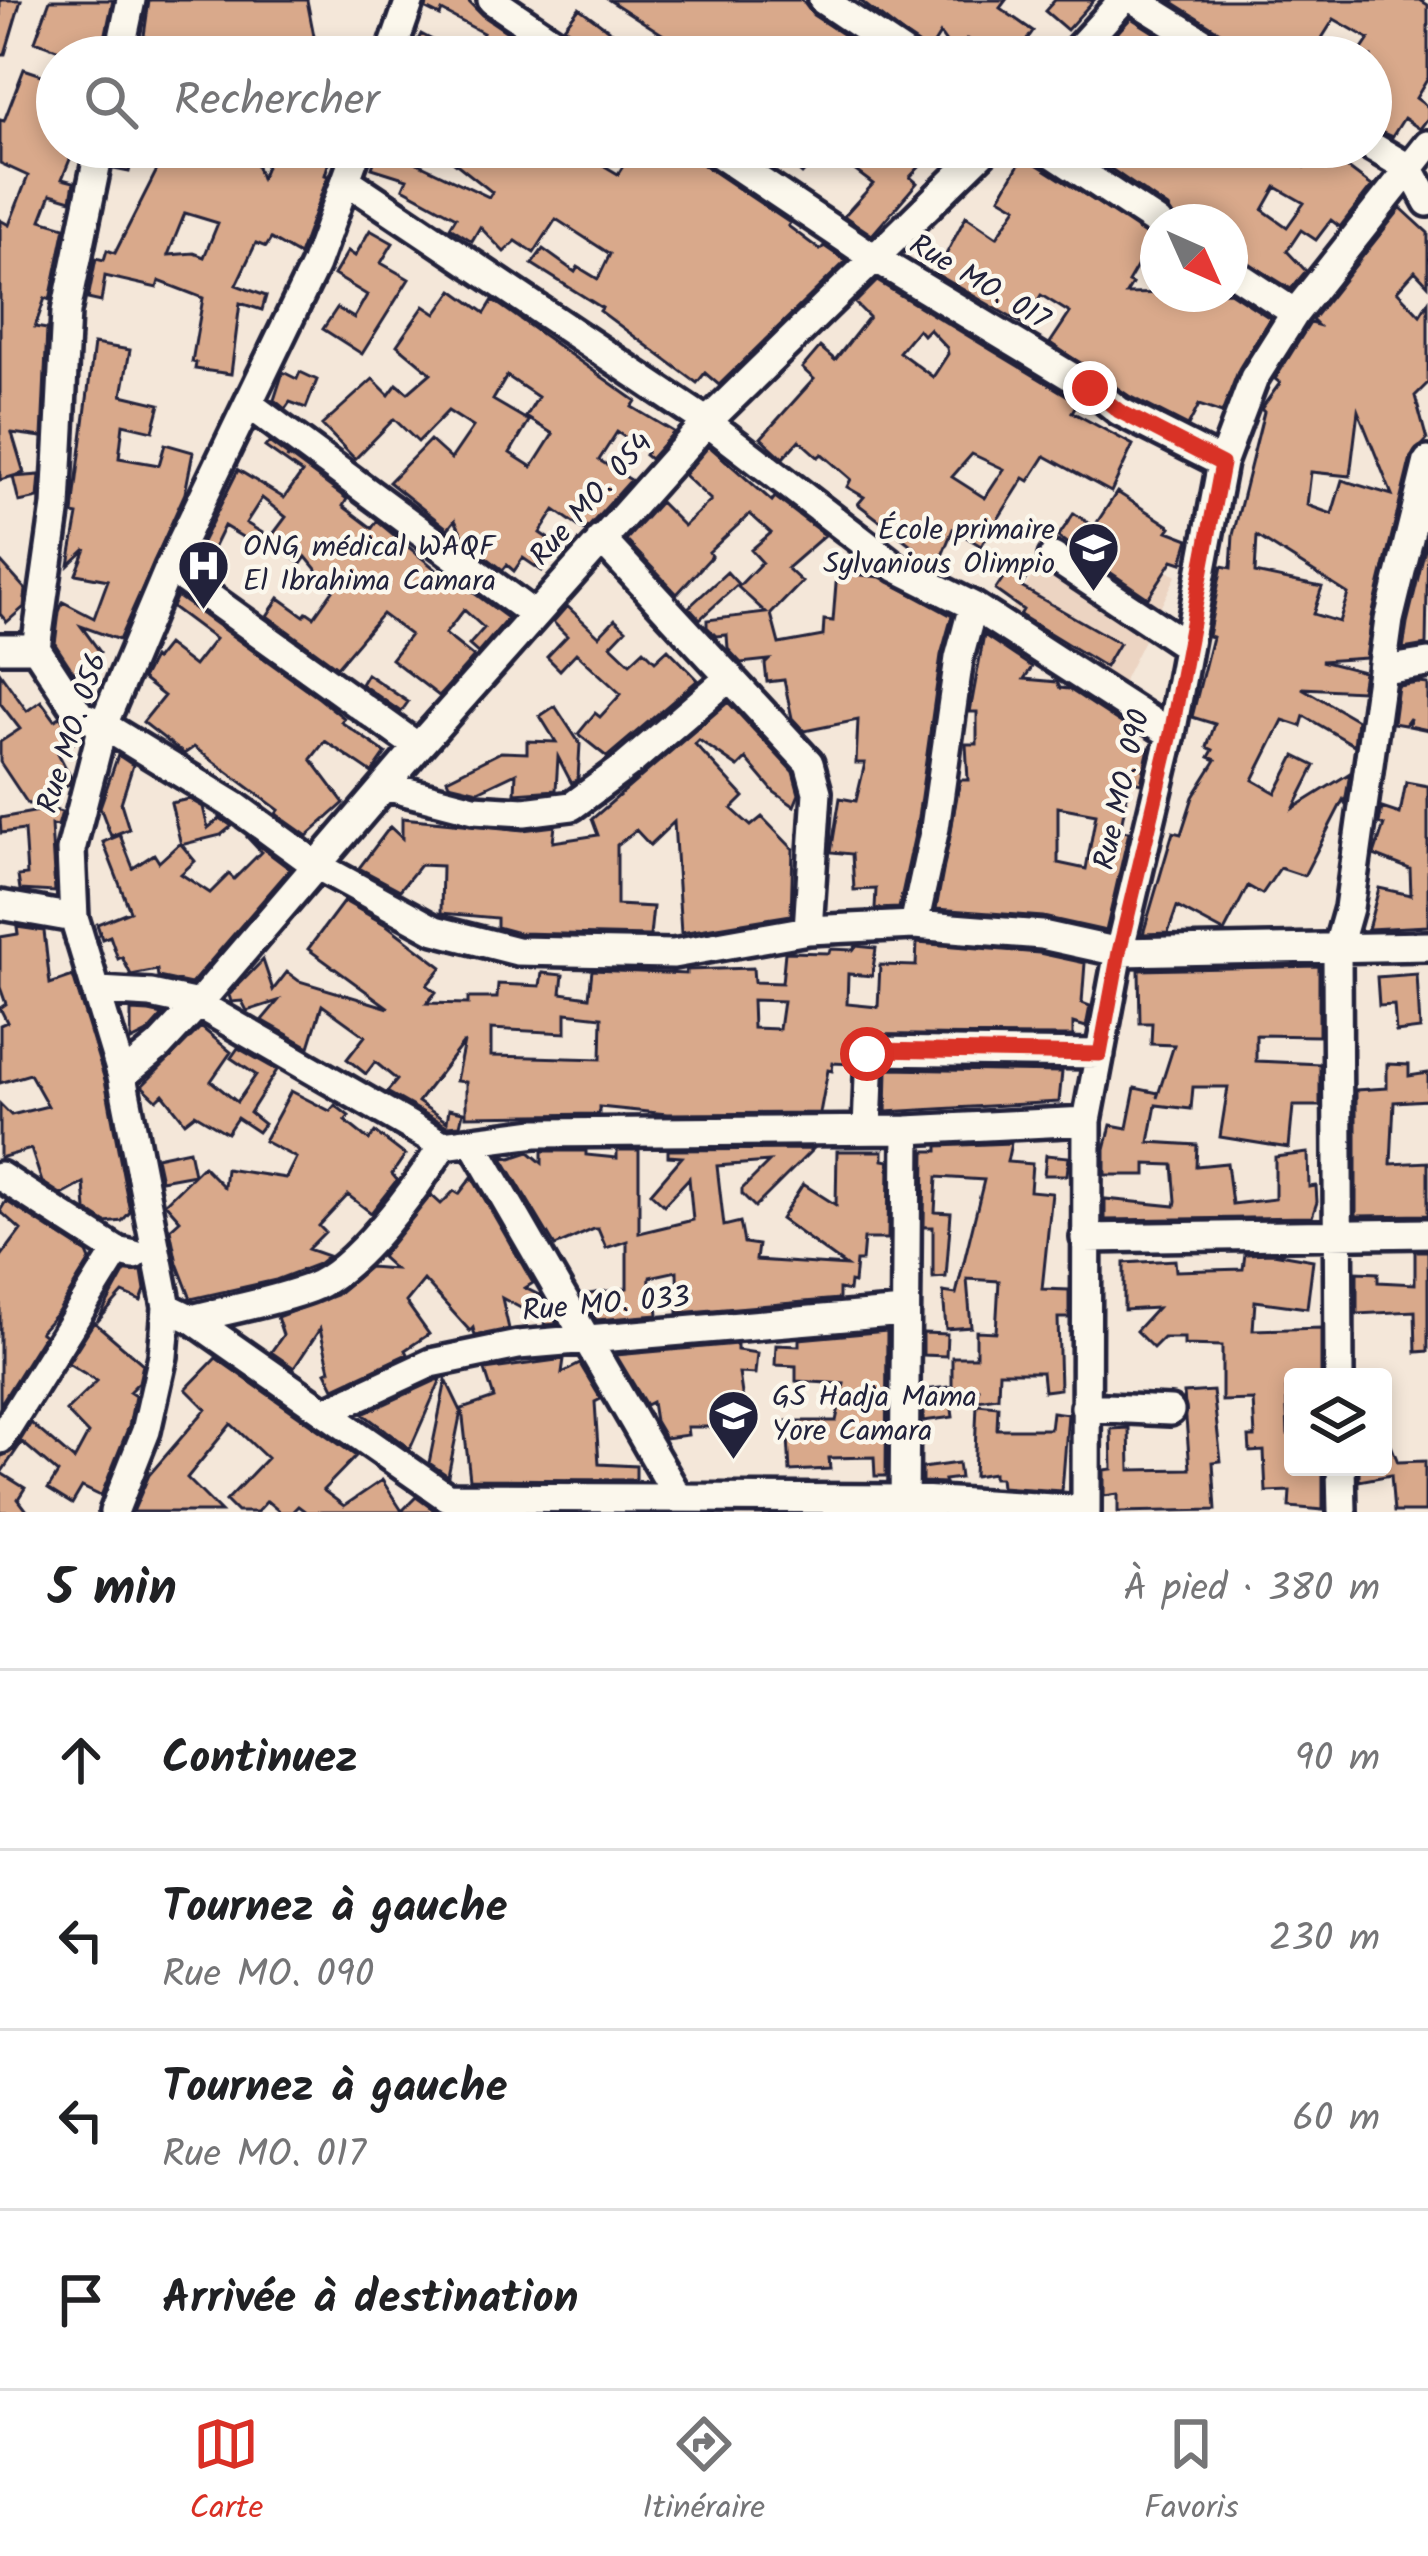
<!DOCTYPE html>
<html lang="fr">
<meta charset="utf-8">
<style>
body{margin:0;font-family:Kalam,sans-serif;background:#f6f6f6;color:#202124}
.controls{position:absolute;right:36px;bottom:36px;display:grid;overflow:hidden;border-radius:12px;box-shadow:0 6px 18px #0003}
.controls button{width:108px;height:108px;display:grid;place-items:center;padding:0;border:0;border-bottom:3px solid #e0e0e0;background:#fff;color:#202124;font:60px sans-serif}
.compass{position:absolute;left:1140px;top:204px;width:108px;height:108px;border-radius:50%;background:#fff;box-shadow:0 6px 18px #0003;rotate:135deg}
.stop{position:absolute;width:36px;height:36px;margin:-27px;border:9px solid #d93025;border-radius:50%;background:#fff}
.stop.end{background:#d93025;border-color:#fff;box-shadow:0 3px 12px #0008}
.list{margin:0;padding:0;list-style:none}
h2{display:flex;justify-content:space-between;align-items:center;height:156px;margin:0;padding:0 48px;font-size:51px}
h2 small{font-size:39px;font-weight:400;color:#757577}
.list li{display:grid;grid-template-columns:78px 1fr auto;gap:36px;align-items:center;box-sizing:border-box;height:180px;padding:0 48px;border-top:3px solid #e0e0e0}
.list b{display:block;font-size:45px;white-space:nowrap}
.list p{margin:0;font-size:39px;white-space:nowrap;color:#757577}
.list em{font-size:39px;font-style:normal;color:#757577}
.icon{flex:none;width:66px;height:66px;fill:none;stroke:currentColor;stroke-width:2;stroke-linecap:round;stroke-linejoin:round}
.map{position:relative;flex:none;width:1428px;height:1512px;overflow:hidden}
.search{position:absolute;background:#fff;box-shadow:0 6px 18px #0003;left:36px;right:36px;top:36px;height:132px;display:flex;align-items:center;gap:30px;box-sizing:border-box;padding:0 42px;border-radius:66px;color:#757577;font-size:45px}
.sheet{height:876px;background:#fff}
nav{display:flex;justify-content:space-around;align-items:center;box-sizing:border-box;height:168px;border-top:3px solid #e0e0e0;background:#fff;font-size:33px;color:#757577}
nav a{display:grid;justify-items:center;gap:6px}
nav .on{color:#d93025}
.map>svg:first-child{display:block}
</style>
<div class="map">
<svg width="1428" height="1512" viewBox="0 0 1428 1512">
<rect width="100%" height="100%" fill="#f4e7d9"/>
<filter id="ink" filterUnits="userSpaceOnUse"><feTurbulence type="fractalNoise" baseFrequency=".00833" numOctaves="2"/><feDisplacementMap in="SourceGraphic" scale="24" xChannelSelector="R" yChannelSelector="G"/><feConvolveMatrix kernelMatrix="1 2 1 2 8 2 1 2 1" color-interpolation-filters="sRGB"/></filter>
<g filter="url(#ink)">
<path fill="#ecd4c2" d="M1073,512L1176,576L1121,686L1010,612Z"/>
<path fill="#d9a98b" stroke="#22223b" stroke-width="3" fill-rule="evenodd" d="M0,0H21L5,54H0Z
M50,0H113L101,57H78L35,41Z
M149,0H307L318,57H220L217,47L176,57H141Z
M428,0H467L482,15L544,57H469L483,33L442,11L440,16L426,9Z
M609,0H802L813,15L859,45L850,57H651L665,36Z
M859,0H1006L1000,8L1033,31L1015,57H993L967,39L952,51L940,34L928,53Z
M1055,0H1094L1067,30L1045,11Z
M1169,0H1420L1428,5V78L1416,98L1428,107V118L1420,129L1404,118L1392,137L1371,128V57H1357L1369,39L1334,19L1310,57H1245L1236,42Z
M579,8L625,42L622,45L640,57H594L587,43L564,27Z
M1131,18L1193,57H1163L1168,49L1148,36L1131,55L1117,42L1104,57H1095Z
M421,34L436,42L429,57H410Z
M24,69L57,80V147H75L62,179L74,182L71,200L51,194L41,220L65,227L50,300L45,298L35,327L47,329L42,437L12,433L24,473L0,480V220L9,225L28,176L0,163V120L4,121Z
M118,147H135L129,172L114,169Z
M172,147L233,150L232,147H250L261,178L274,147H333L325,175L328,176L299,255L271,239L266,247L256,243L236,285L266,296L262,310L240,303L231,374L195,369L196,363L192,362L203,298L159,281L157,288L105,276L101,302L88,299L96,258L104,260L107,250L115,253L161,162L171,167ZM185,213L218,223L204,257L194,253L168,255Z
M379,147H395L394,152L489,197L492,192L435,147H598L591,158L618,174L635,147H691L699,162L790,223L788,226L820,250L824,246L846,261L719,385L705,373L697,383L600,311L602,308L532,264L543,249L575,272L578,267L598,279L610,254L556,219L534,253L516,241L504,252L480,227L472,241L450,227L456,217L403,188L407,179L372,168Z
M741,147H876L889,156L898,147H938L910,177L917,183L872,235L844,216L873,184L841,160L837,164L823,151L802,174L792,165L773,168Z
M1079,147H1204L1218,153L1221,147H1289L1285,155L1305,167L1322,147H1347L1356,155L1348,168L1372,186L1340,227L1331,220L1316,240L1301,230L1287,251L1306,271L1291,289L1230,252V222H1176L1168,208ZM1276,187L1304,203L1287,227L1263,210Z
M1026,152L1033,162L1158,241V268L1142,258L1128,282L1132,284L1126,294L1230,292L1270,318L1239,369L1222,413L1199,405L1188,426L1129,396L1050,343L1070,313L1041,295L1024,325L936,274L966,216L997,237L1017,207L1000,197Z
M1401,208L1428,233V285L1415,271L1397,291L1420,315L1428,302V383L1415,396L1427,440L1411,457L1372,616L1366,658L1321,661L1364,672L1361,691L1302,688L1357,720L1354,745L1304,716L1301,726L1283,720L1253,780L1276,793L1295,756L1315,766L1294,808L1350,773L1345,803L1343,800L1304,876L1280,868L1262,894L1248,886L1224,932L1177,907L1168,933L1143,934L1173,832L1181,834L1193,797L1216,760L1209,757L1213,750L1207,747L1215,724L1192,717L1212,637L1208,636L1222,566L1231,568L1233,535L1264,412L1261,409L1280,383L1275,379L1310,323L1317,325L1312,320ZM1358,411L1392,495L1342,480L1332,514L1307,505L1311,472L1350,476ZM1257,536L1348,594L1339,622L1313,614L1322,587L1255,573Z
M370,230L393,243L381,263L409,279L362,354L323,329L337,308L354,318L367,295L334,275L348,251L355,256Z
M877,281L1078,402L1072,412L1133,445L1111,492L1045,456L1029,481L1024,478L981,546L953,529L937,568L912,555L915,548L858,504L864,497L847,487L851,479L822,454L818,457L799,440L783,458L761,438L814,379L802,368L820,347L835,360L869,317L855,303ZM918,329L923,335L929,329L947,348L948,354L933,377L899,352ZM972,454L1004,469L985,498L952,477Z
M453,290L485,313L493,300L636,401L632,407L674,432L650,459L645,455L647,452L617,432L599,460L631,480L585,531L555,510L540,533L559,546L542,571L523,558L514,571L507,565L503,570L466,542L455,520L448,529L389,482L430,440L451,459L473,427L448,411L418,442L394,419L355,459L322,425L373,379L389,395L397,384L408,393L431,373L397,345L424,306L436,314ZM507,376L538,397L526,417L553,434L532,467L510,453L529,421L493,400Z
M94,344L130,350L122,395L160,404L153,431L123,424L119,458L159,465L165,444L193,452L185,493L119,640L81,626L100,652L74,673L55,644L59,612L63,602L94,618L108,580L76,574L86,549L69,565L78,515L73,514L75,494Z
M283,372L297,379L300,372L317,380L306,408L290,402L285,409L274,400Z
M269,442L288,456L287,459L289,456L347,499L343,506L372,528L377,521L456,586L459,582L508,618L478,653L469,645L484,628L464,610L445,634L474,657L439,696L391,659L410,635L382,614L337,667L267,616L279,598L304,616L307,612L314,617L333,590L306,557L301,564L268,541L286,517L262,498L246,523L266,535L259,547L224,526L205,565L194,558L238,470L284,498L302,473L265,447Z
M709,446L772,501L775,497L825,535L787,568L802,582L771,614L779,644L823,636L824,620L833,621L838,559L859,562L860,575L880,577L952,616L941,655L917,825L899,908L875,909L876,889L854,890L852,854L831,852L840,798L856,801L865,763H856L858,720L804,731L792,718L784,680L767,682L765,664L769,660L741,663L728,649L727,635L716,636L707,627V620L766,613L738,587L762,562L751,550L771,533L750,514L709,552L712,556L677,594L626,540L660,502L684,526L711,500L684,475Z
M40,475L38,498L19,502L13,477Z
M1117,492L1171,527L1168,531L1189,539L1182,563L1173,560L1148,598L1058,537L1074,513L1094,527Z
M1428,537L1426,645L1403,649L1407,623Z
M0,561L26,590L24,607L7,622L0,614Z
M1011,566L1027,577L1021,587L1119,643L1105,667L1020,615L1023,610L995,590Z
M727,572L738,584L700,619L689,607Z
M177,596L319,698L344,718L341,722L386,753L372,773L325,741L311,759L344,803L307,836L276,814L279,810L194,747L184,754L143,722L164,696L142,679L153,658L155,660L167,645L194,666L215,639L172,607Z
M567,606L599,636L615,619L626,629L611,645L630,663L644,650L655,661L668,649L698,680L607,757L578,734L595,713L600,717L621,694L576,653L560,670L547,657L567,636L553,622Z
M984,635L1032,667L1024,679L1057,682L1060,688L1069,689L1135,732L1130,742L1149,748L1141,783L1130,780L1120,831L1129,832L1106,931L1043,917L936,909L960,780H968L966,744H977V712H970ZM1058,807L1096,814L1086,869L1058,863Z
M0,673L27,711L41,701L55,720L60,717L80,739L58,753L71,778L69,784L33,804H28L0,762V742L20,729L0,703Z
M367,674L408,702L401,712L361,684Z
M1419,683L1428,684V730L1409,726L1410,718L1405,725L1393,723L1398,686Z
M728,702L793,772L799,794L794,806L774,792L746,759L738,767L699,740L695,744L744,797L732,809L751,826L762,817L793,849L791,915L681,933L674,822L650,845L636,830L617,845V905L653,907L650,936L519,933L497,927V918L441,913L442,866L420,865L400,890L359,868L390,827L402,838V818L523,830L555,826L553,842L598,835L592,819Z
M555,706L580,744L578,779L572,784L558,757L556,790L515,793L516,773L478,791L449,784L447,779L501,752L527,753V741L556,742L540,716Z
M118,755L133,765L121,803L129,829L111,836L100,807Z
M1406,782L1428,786V926L1368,929L1379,888L1411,895L1410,869L1374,855L1384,825L1379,823L1382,808L1400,814Z
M189,799L203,807L208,828L220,818L232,826L221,835L181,845L171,803Z
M50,809L62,812L58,826L51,825L55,892L20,890L18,876L27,875L24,830L1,833L0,818Z
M120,835L133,868L154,854L159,862L180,843L195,861L181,874L210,893L229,874L234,879L261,852L246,836L290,869L191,984L158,977L157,970L131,975L122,957L118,959L110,936L102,939L97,924L130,911L103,842Z
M344,901L388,926L442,967L427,985L436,992L427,1003L468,1004V998H497L498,984L540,986L542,973L563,975L561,993L589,997L592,970L686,974V970L753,968L754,982L782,983L785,952L829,953L830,949L853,950L856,946L876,948L872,976L848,974L847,1004L878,1007L880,965L916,966L917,943L1039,953L1085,963L1082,1003L1090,1006L1086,1027L1073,1023V1036L862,1035L854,1043L851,1064L833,1063L832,1071L828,1070L820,1113L667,1114L599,1107V1114L466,1116V1082L456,1081L464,1042L418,1102L447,1122L449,1109L463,1112L460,1125L447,1126L387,1092L397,1080L375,1062L366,1074L347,1059L365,1036L322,1005L309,1047L262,1020L278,1001L247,1011L242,1001L231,1002L229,995L263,960L273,990L287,972L299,981L389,1008L308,949ZM752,1000L783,1001L779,1029L753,1028ZM566,1013L602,1017L601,1059L491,1056V1029L566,1033Z
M17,927L44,931L50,984L73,976L105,1080L130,1212L122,1221L106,1223L86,1210L84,1183L62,1195L42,1182L31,1149L0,1158V1104L11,1115L48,1106L30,1074L0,1083V1025L7,1022L0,1008L6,1004L0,987V937L18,934Z
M1319,966V1036L1256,1035V1061L1320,1064V1106H1293L1289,1148L1220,1137L1228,1087H1193L1191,1109L1156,1105L1149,1142L1197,1145L1196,1166L1227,1163L1232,1204L1275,1199V1157L1308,1153L1309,1187L1316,1186L1317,1202L1312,1217L1105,1220V1199L1175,1206L1176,1201L1173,1165L1146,1164V1175H1105V1149L1111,1125L1127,1128L1135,1088L1158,1093L1157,1098L1174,1045L1151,1044L1152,1023H1140L1139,970Z
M1417,974L1420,1029L1396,1032L1394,1005L1379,1006L1377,977Z
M131,1011L149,1012L163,1015L147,1033L131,1041Z
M201,1027L231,1052L211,1081L237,1102L256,1075L231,1058L238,1048L277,1070L250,1113L264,1124L258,1132L237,1118L227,1133L195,1114L185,1122L163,1094L157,1100L142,1086Z
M1387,1064L1409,1065V1076L1428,1073V1100L1394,1102L1391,1164L1428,1162V1215L1356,1216V1090L1387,1088Z
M887,1069L1062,1072L1059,1102L886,1112Z
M291,1091L330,1111L335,1105L349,1116L345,1121L369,1140L375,1132L405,1155L392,1174L397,1180L371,1213L348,1195L319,1226L325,1232L308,1249L328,1256L318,1264L276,1280L191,1299L177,1263L170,1229L180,1220L165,1203L203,1166L224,1187L226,1169L286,1178L296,1158L264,1141Z
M1011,1143L1007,1162L1032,1164L1030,1191L1052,1193L1042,1289L1069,1290V1318H1058L1060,1389L1044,1391L1042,1372H999L998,1397L977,1400L978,1388H952V1357H976V1331L996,1332L999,1281L967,1279L971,1327L946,1329L943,1292L956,1294L984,1180L937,1177L935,1212L951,1213L946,1277L933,1278V1227H924L925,1151H938V1146Z
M813,1149L755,1207L742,1194V1189L769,1162L717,1166L724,1226L740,1222L744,1243L758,1245L756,1260L846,1266L781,1219L803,1184L836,1205L837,1151H883V1160L889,1161L888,1239H864L862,1261H856L854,1283L850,1282L849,1291L839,1289V1299L678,1313L677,1271L650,1277L649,1304L657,1303L658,1315L596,1320L589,1308V1294L627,1288V1241L606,1248L598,1229H594L555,1246L501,1156L511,1158L529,1152L542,1163V1151H586V1155L617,1158V1150H639V1233L693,1220L689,1178L664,1205L651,1193L682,1157L668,1156V1150Z
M189,1150L194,1174L161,1180L156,1157Z
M1046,1155L1069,1157L1067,1175H1044Z
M472,1177L533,1283L525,1288L541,1296L557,1324L544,1325L545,1321L502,1298L509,1329L475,1336L473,1328L470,1331L424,1280L406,1302L429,1334L405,1350L407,1354L334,1388L326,1372L330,1370L320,1329L294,1368L271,1352L283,1335L277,1317L336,1295L369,1267L394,1269L381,1257L431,1195L441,1204L454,1191L459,1194Z
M6,1201L87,1253L90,1260L58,1312L40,1332L44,1335L0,1405V1258L21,1230L0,1211Z
M1415,1251H1428V1351L1416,1352L1415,1311L1357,1314V1272L1378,1273V1282L1415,1284Z
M1273,1253L1313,1260L1307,1308L1255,1301L1253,1330L1321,1328V1377H1293V1389H1286L1288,1434H1293V1467H1323V1510L1289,1507L1290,1491L1266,1492L1264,1451L1250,1452L1249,1437H1255L1253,1400L1222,1401V1346L1184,1345V1338H1163L1153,1348L1136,1331L1157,1308L1124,1310V1263L1175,1260L1176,1271L1243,1269L1245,1254Z
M125,1271H142L145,1290L141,1301L123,1293L97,1322Z
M94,1322L143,1364L139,1382L129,1392L135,1396L129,1426L101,1496L82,1487L72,1504L48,1489L58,1473L22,1442L1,1473L25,1488L18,1499L28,1512H0V1457L15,1449L31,1423L74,1460L88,1434L66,1411L97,1381L68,1363Z
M887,1331L886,1476H875L874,1457L829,1458L830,1469L790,1471L787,1421H836L844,1384L796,1381V1366L775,1365L776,1345L799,1346V1339Z
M923,1333L947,1334L946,1356L923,1355Z
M737,1344V1350L757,1353L755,1374L739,1373L744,1408L713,1413L712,1427H687L688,1435L665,1438L655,1421L652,1402L646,1405L616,1355Z
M216,1358L356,1456L323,1490L344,1506L382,1480L402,1511L416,1497L437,1512H306L298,1506L292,1512H280L267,1501L257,1512H237L226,1501L267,1458L231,1424L187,1478L221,1512H133L149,1475L206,1409L186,1389Z
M564,1359L562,1373L580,1364L601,1399L595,1402L599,1464L636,1466V1480L470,1479L462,1409L494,1398L485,1370Z
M441,1379L410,1449L363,1414L437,1380Z
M446,1380L461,1411L448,1476L429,1463Z
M949,1387L953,1417L923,1421V1390Z
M1213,1391L1221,1461L1213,1462L1216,1510L1118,1512V1494L1104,1496V1470L1112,1469L1111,1429L1129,1428L1130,1470L1190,1469L1184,1393Z
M977,1404L998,1406L997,1429H1050L1052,1412L1068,1414L1062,1491L1001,1487L1000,1478H993V1473L974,1476Z
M1383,1426L1398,1462L1425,1461V1512H1394L1391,1475L1359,1481V1467H1383Z
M958,1463L960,1478L944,1480L945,1483L922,1482V1468Z"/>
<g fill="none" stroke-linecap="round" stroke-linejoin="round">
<defs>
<path id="minor" d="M492,0L576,57
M823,0L908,57
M1135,0L1227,57
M119,57L131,0
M390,57L410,0
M1071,57L1123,0
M1371,146L1410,169L1428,202
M100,147L66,312L56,506L36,648L80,715L103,725L235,806L316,865L435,930L517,951L673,954L808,930L914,925L1042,935L1119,952L1428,946
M709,147L876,259L1090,388L1119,411L1222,463
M1043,147L1158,223
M346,180L707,422L897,568L973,606L1171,734
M1230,270L1295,313
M250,405L534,615
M601,539L809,763L817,792L808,930
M1053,557L1187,646
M169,568L418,747
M0,648H36
M1384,670L1428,663
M385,786L474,809L524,812L572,806L626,766L730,677
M0,905L74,918
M914,925L935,828L959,658L973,606
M99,991L151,994L198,1004L443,1145L536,1133L907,1130L1087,1121
M122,1076L159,1046L198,1004L418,747L707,422L988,147
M867,1130L870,1051L1100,1054
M473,1143L678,1497
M0,1176L117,1251L134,1255
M1085,1238L1428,1233
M167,1307L192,1319L447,1497L904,1499L1086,1510
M192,1319C230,1309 272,1302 310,1288C355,1272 418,1186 443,1145
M1339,1377L1337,950L1349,908L1389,620L1428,461
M1085,1407L1170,1411
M325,1412L431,1363L518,1345L904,1312
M0,1439L117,1251
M1341,1467L1342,1512
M114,1512L146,1431L163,1356L167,1307L122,1076L74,918L71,850L103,725L169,568L315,265L358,147
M904,1512L907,1130
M1086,1512L1087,1121L1119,952L1171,734L1222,463L1254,378L1295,313L1428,145"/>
</defs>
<use href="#minor" stroke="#22223b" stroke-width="36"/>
<use href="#minor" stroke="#fbf7ec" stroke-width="27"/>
</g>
</g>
<g fill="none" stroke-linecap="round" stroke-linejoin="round" filter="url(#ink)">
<path stroke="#d93025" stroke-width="15" d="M867,1054L875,1050L1100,1054L1119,952L1171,734L1222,464L1119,411L1090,388"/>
</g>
<defs>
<symbol id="school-pin" viewBox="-11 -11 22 30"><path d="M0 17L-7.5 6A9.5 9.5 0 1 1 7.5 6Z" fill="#22223b" stroke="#fbf7ec"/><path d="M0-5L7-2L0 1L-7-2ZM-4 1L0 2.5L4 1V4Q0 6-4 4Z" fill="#fff"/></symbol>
<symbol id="hospital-pin" viewBox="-11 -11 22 30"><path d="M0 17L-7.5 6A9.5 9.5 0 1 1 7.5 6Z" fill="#22223b" stroke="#fbf7ec"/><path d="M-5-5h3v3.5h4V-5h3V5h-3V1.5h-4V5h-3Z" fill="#fff"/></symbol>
</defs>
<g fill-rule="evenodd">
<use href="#school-pin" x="1064" y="518" width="59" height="81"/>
<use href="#hospital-pin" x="174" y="536" width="59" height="81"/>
<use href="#school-pin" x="704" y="1386" width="59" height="81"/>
</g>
<g text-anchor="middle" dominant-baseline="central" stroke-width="9" stroke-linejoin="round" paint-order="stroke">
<g font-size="30" fill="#22223b" stroke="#fbf7ec">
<text transform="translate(979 283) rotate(31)">Rue MO. 017</text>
<text transform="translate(592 500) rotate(-48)">Rue MO. 054</text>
<text transform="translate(73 733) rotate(-72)">Rue MO. 056</text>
<text transform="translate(1123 790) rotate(-77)">Rue MO. 090</text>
<text transform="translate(606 1305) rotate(-5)">Rue MO. 033</text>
</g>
<g font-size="30" fill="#22223b" stroke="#fbf7ec" text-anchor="start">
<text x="1055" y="531" text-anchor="end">École primaire<tspan x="1055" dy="34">Sylvanious Olimpio</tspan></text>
<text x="243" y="548">ONG médical WAQF<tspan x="243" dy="34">El Ibrahima Camara</tspan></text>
<text x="772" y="1398">GS Hadja Mama<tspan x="772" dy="34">Yore Camara</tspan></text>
</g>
</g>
</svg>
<div class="controls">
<button><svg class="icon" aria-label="layers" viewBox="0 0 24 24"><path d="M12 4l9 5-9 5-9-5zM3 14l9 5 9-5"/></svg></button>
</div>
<svg class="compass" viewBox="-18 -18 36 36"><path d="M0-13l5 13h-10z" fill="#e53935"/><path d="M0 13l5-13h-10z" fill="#757577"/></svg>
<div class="stop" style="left:867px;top:1054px"></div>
<div class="stop end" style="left:1090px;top:388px"></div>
<div class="search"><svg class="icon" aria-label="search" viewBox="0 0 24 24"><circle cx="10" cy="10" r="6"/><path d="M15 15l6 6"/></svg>Rechercher</div>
</div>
<section class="sheet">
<h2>5 min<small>À pied · 380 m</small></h2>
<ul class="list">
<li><svg class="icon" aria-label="ahead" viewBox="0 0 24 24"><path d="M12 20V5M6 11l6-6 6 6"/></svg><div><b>Continuez</b></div><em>90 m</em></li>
<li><svg class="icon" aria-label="left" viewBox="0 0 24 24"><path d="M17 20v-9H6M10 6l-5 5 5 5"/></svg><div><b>Tournez à gauche</b><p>Rue MO. 090</p></div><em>230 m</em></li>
<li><svg class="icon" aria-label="left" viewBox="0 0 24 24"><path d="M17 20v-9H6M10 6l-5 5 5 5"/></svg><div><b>Tournez à gauche</b><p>Rue MO. 017</p></div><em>60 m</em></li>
<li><svg class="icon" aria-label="arrive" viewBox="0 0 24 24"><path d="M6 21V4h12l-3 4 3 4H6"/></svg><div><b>Arrivée à destination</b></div></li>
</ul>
</section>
<nav>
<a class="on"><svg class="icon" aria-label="map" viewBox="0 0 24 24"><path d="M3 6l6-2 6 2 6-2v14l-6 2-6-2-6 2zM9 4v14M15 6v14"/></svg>Carte</a>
<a><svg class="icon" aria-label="directions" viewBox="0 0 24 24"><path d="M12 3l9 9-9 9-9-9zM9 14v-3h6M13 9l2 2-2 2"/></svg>Itinéraire</a>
<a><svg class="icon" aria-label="saved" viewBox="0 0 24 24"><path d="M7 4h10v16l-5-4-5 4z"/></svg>Favoris</a>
</nav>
